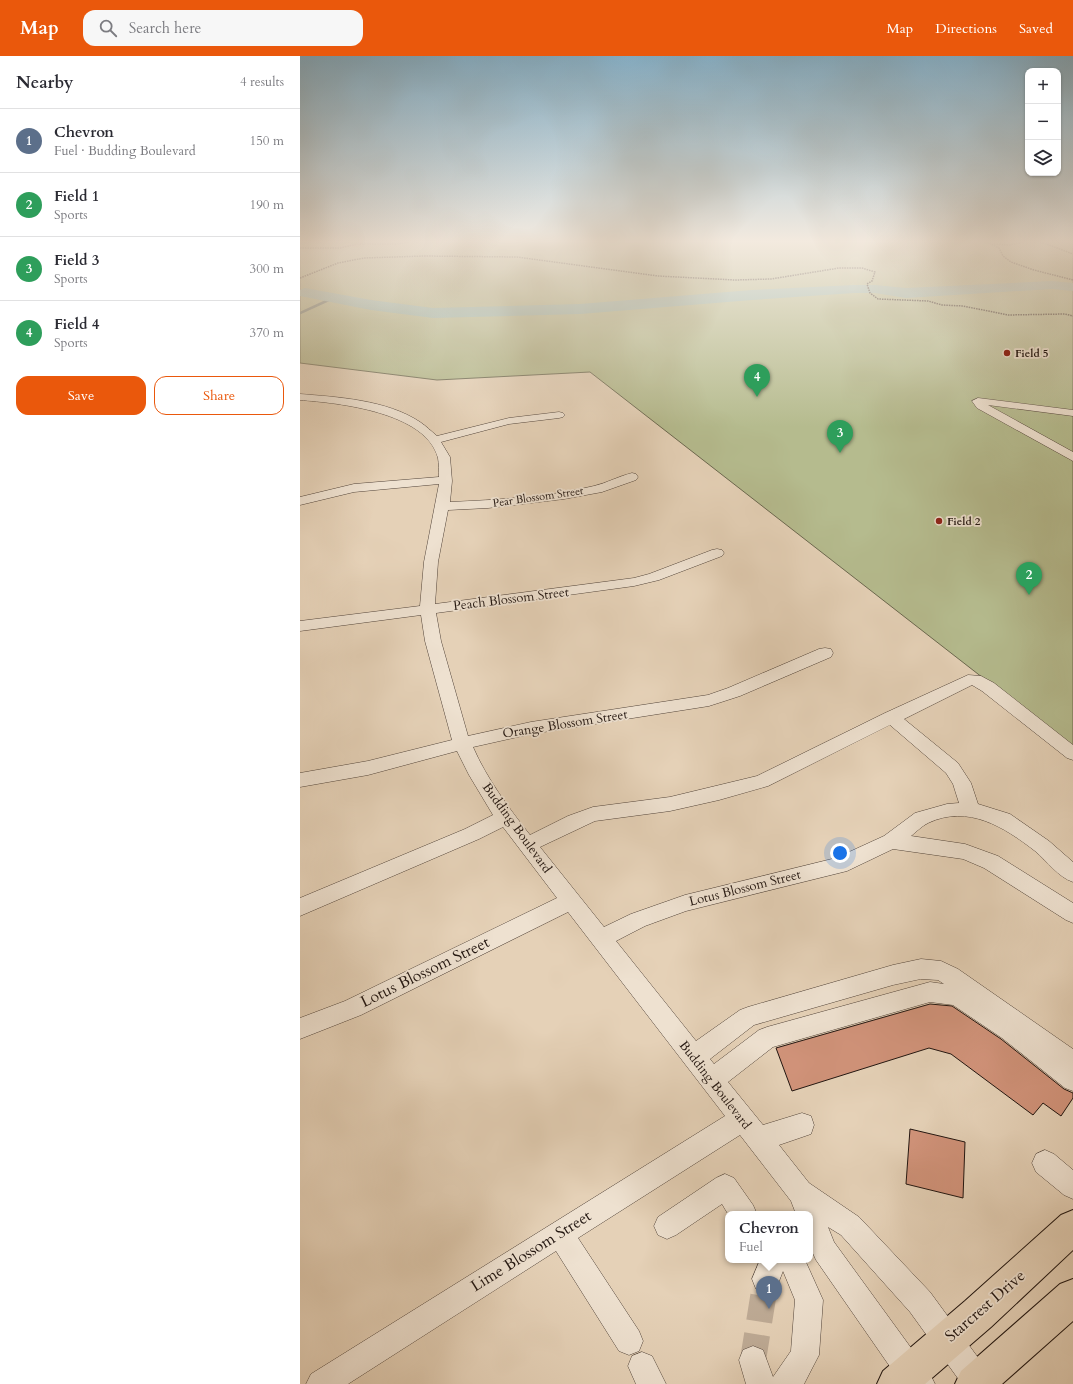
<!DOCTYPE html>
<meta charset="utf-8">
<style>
body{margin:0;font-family:Cardo,serif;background:#f7f7f7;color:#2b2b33}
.controls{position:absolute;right:12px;top:12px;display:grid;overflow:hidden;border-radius:8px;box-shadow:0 1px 3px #0004}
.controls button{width:36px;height:36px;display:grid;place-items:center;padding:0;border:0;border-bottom:1px solid #e1e1e2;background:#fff;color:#2b2b33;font:20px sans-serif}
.you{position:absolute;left:540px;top:797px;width:14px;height:14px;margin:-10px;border:3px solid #fff;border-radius:50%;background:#1a73e8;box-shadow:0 0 0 6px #1a73e833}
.badge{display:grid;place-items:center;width:26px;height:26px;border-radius:50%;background:#ea580c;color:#fff;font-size:13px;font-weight:700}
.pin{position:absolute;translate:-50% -33px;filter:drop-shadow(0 1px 2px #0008)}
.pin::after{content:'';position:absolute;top:21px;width:14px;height:12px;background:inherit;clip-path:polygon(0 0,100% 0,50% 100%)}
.popup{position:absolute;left:425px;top:1155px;width:88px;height:52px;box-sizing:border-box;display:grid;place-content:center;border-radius:8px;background:#fff;filter:drop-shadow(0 1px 3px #0005);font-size:13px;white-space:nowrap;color:#7c7c81}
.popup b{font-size:15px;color:#2b2b33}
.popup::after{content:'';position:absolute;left:50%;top:100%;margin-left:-8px;border:8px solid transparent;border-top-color:#fff}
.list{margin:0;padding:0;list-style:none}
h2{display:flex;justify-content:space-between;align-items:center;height:52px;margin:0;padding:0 16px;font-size:17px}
h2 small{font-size:13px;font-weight:400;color:#7c7c81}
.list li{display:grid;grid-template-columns:26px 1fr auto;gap:12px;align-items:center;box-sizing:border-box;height:64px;padding:0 16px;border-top:1px solid #e1e1e2}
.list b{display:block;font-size:15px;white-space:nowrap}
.list p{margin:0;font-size:13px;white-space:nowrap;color:#7c7c81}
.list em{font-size:13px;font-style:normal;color:#7c7c81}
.actions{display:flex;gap:8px;padding:12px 16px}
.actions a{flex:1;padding:9px 0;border:1px solid #ea580c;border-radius:12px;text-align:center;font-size:14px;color:#ea580c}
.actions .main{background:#ea580c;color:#fff}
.icon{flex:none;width:22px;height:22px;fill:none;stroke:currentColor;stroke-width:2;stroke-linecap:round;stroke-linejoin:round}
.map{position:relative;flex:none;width:773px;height:1328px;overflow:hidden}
header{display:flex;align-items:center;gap:24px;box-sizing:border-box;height:56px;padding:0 20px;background:#ea580c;color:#fff}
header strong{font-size:19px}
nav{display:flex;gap:22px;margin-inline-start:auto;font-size:14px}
.search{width:280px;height:36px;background:#f7f7f7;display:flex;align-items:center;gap:10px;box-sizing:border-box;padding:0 14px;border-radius:12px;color:#7c7c81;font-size:15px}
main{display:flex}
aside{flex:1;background:#fff}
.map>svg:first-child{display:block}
</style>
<header>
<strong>Map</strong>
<div class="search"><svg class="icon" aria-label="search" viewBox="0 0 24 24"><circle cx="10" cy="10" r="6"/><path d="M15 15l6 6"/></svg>Search here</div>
<nav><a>Map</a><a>Directions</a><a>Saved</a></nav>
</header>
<main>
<aside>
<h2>Nearby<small>4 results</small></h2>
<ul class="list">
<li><span class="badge" style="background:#5c6f8a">1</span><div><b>Chevron</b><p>Fuel · Budding Boulevard</p></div><em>150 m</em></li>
<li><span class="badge" style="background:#2e9e5b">2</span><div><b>Field 1</b><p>Sports</p></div><em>190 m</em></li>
<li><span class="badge" style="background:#2e9e5b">3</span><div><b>Field 3</b><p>Sports</p></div><em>300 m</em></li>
<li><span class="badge" style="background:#2e9e5b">4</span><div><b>Field 4</b><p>Sports</p></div><em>370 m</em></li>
</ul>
<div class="actions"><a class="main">Save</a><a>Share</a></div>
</aside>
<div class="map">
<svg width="773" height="1328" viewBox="0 0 773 1328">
<rect width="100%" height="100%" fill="#e5d1b7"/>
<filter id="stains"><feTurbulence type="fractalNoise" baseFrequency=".005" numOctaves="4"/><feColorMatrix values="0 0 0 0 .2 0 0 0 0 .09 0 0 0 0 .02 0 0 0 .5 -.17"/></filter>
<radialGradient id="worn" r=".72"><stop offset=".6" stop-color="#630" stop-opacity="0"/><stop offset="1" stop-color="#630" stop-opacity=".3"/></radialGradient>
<path fill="#b5bb8e" stroke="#6b684f" d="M0,185H773V692L290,316L137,324L0,307Z"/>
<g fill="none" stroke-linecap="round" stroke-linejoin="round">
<path stroke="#67766e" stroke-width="2.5" d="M0,257L33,242"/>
<path fill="#96b7ad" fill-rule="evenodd" d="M752,225L773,227V235L752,233L606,242L575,237H554L452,244L280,258L133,262L71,254L0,240V234L5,232L71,244L133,252L280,248L452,234L554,229H575L606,232Z"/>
</g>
<path fill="#d1937a" stroke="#211510" d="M630,948L652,950L701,983L764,1033L773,1037V1042L761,1060L743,1047L733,1059L651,998L629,992L492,1035L476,992Z
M610,1073L665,1086L663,1142L606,1128Z"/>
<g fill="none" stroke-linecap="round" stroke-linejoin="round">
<path stroke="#beab96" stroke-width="26" stroke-dasharray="26 13" stroke-linecap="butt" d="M453,1304L466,1223"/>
<defs>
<path id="minor" d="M0,338C38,341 87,344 120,366C126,370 131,375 137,380L209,362L259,356L263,357L265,359L263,361L259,362L209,368L141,386L150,401L152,425L150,446C195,444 250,441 294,430C307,427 319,420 332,417L336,418L338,421L336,424L302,436L264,443L188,452L148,454L138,506L135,548L334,522L349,518L412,494L417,493L422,494L424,497L422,500L359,524L334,530L136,557L141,585L168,680L231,666L408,639L428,632L519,593L525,592L531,593L533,597L531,601L440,640L409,650L231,678L173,691C187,723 208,751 230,779L268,760L293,751L370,741L457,720L585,657L668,619L681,620L694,627L773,689V704L767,702L682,635L672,629L604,663L658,707L671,727L678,748L710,758L749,785L773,806V826C758,821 747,805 735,795C704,771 668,748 628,767C622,770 616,776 611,780L665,788L698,800L773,847V867L766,864L684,812L663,803L593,793L547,815L386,855L345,870L316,885L396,985L440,954L448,951L593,909L621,903L641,905L658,913L773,993V1035L765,1032L702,982L653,949L630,946L473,991L428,1026L463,1069L502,1057L511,1060L514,1069L511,1078L479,1089L509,1127L559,1161L630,1236L690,1318L695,1328H662L610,1256L541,1179L528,1171L534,1186L630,1318L635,1328H602L516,1204L510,1191V1158H496L491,1145L440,1079L278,1182L339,1275L343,1285L339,1295L329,1299L319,1295L256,1195L48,1328H6L11,1318L425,1060L268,856L61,959L0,983V962L45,945L257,842L203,771L179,783L0,860V842L165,773L193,759L169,719L157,695L68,719L0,731V717L68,705L152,684L125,585L121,559L0,575V565L120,550L124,506L139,428L54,436L0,449V441L54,428L139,421C139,415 139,408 138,402C126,356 39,347 0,344ZM590,669L646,717L653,728L659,747L647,748L615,757L584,780L536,802L385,839L331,858L304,871L240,791L295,765L370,755L419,744L468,730ZM621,923L638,924L644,928L630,926L467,971L459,974L414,1008L410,1003L454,969L593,929Z
M678,342L773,354V360L688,349L773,396V405L677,352L672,345Z
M745,1094L754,1098L773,1114V1143L764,1139L736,1116L732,1107L736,1098Z
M425,1118L434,1122L453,1149L457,1158H428L422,1148L376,1179L367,1183L358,1179L354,1170L358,1161L416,1122Z
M460,1204H505L523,1244L519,1299L504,1328H446L439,1304L443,1294L453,1290L463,1294L473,1321L491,1295L495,1244L483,1215L476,1233L466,1237L456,1233L452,1223Z
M342,1296L352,1300L366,1328H336L328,1310L332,1300Z"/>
<path id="major" d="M773,1154V1194L691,1271L625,1328H577L583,1315L665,1245L761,1159Z
M773,1223V1265L702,1328H655L661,1315L760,1228Z"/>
</defs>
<use href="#minor" stroke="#52443a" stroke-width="1"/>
<use href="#major" stroke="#211510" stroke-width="2"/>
<path stroke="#211510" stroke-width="1.5" stroke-dasharray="1.5 1" stroke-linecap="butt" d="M685,185L699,192L703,200L711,206L734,214L773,224
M730,185L744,187L773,198
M694,188L709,189L729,185
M0,192H40L57,188H96L114,185
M0,222L38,207L64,202L123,200L217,201L358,220L435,224L471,223L539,212H562L575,216L572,225L567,228L570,237L578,243L628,245L642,249L663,250L708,259L765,258L773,260"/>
<use href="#minor" fill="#eee1d0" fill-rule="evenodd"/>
<use href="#major" fill="#e5d1b7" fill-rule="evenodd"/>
</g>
<linearGradient id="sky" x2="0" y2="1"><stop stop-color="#87b5d0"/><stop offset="0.5" stop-color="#f3eadf"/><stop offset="1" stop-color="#f3eadf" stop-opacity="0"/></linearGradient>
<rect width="773" height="371" fill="url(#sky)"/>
<g fill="#8f2418" stroke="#eee1d0" stroke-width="1.5">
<circle cx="707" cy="297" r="4"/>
<circle cx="639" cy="465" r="4"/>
</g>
<g text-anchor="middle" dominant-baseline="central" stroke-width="3.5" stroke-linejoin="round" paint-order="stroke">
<g font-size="11" font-weight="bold" fill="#211510" stroke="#eee1d0" text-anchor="start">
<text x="715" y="297">Field 5</text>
<text x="647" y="465">Field 2</text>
</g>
<g font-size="11" fill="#211510" stroke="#eee1d0">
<text transform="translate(238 441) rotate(-8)">Pear Blossom Street</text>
</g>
<g font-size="13" fill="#211510" stroke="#eee1d0">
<text transform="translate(211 543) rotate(-7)">Peach Blossom Street</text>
<text transform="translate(265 668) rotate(-9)">Orange Blossom Street</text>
<text transform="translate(217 772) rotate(54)">Budding Boulevard</text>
<text transform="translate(445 832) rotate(-14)">Lotus Blossom Street</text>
<text transform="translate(415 1029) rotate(52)">Budding Boulevard</text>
</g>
<g font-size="16" fill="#211510" stroke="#eee1d0">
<text transform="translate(125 916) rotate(-26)">Lotus Blossom Street</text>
<text transform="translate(231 1195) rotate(-32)">Lime Blossom Street</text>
<text transform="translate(685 1250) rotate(-41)">Starcrest Drive</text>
</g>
</g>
<rect width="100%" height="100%" filter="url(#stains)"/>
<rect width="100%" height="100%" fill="url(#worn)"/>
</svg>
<div class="controls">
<button>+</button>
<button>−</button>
<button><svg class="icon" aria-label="layers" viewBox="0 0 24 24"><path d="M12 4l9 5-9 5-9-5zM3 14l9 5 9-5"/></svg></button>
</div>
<div class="you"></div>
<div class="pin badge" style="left:469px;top:1253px;background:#5c6f8a">1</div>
<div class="popup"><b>Chevron</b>Fuel</div>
<div class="pin badge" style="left:729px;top:539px;background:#2e9e5b">2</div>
<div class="pin badge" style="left:540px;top:397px;background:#2e9e5b">3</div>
<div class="pin badge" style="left:457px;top:341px;background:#2e9e5b">4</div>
</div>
</main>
